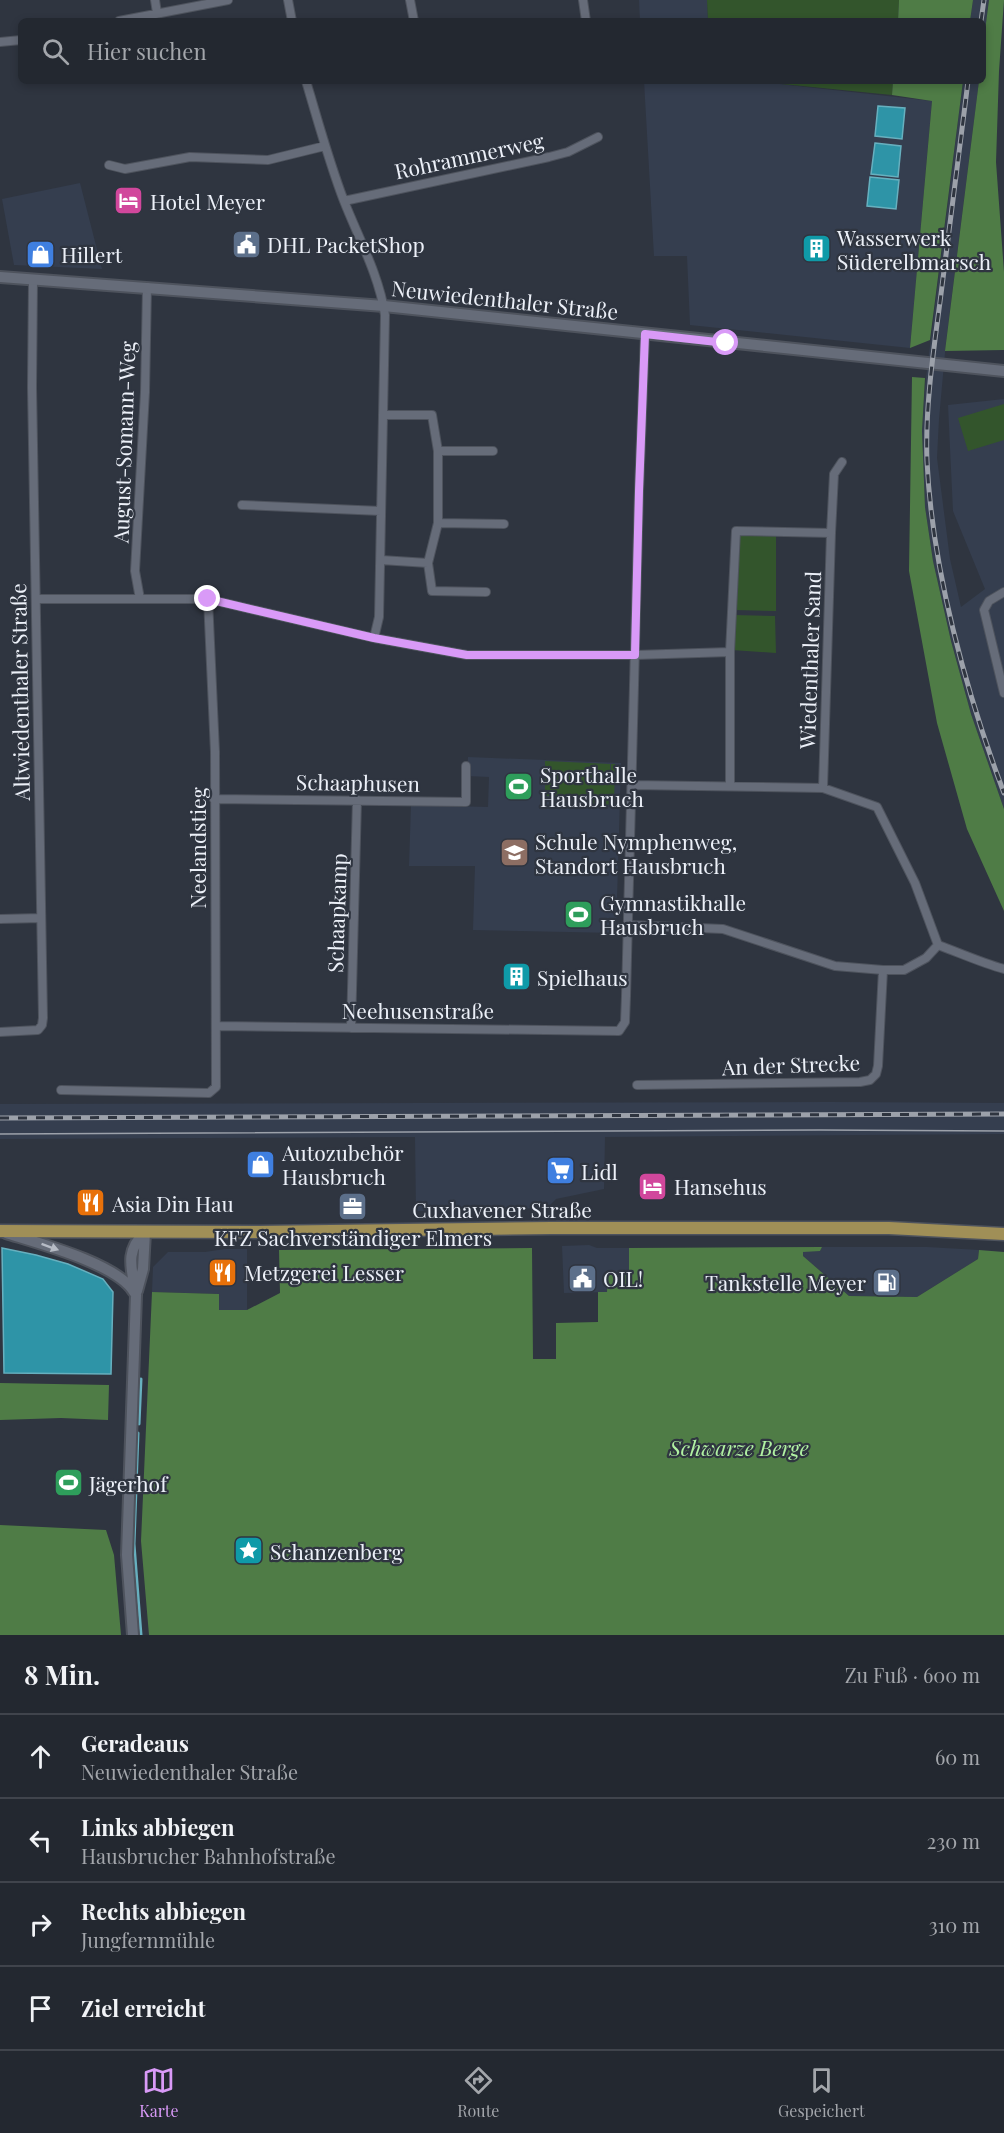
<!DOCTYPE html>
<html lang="de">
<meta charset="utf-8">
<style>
body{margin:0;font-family:"Playfair Display",serif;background:#2b3038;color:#f1f3f6}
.stop{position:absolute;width:18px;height:18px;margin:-14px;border:4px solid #d99af7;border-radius:50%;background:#fff}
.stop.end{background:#d99af7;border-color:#fff;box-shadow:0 2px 6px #0008}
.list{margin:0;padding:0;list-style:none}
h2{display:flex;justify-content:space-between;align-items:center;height:78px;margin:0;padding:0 24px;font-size:26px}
h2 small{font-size:20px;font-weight:400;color:#a3a6ab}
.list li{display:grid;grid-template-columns:39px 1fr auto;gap:18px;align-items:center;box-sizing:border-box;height:84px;padding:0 24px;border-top:2px solid #40444c}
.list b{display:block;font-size:22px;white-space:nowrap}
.list p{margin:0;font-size:20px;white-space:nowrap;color:#a3a6ab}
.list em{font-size:20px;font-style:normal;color:#a3a6ab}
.icon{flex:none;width:33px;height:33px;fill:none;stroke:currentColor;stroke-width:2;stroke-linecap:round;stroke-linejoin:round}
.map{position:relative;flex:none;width:1004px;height:1635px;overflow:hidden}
.search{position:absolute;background:#232830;box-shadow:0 3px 9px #0003;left:18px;right:18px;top:18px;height:66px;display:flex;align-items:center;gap:15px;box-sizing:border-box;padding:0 21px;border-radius:9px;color:#a3a6ab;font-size:22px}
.sheet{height:414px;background:#232830}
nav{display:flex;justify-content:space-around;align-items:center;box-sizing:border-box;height:84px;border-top:2px solid #40444c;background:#232830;font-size:16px;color:#a3a6ab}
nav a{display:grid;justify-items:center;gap:3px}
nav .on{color:#d99af7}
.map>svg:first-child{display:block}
</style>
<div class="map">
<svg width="1004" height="1635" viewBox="0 0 1004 1635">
<rect width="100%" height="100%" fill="#2f3540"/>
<path fill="#353e4f" d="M639,0H707L708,21H640Z
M973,0H989L983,46V21H970Z
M644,81H752L932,101L910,348L690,325L687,256H654Z
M963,81H979L946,342L939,419L937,458L950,559L961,607L985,589L953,511L948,405L1004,399V809L971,714L951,641L933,561L925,507L922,431L925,386Z
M80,183L102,269L14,265L2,199Z
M468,757L621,763L616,933L473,930L475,866H409L411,805L488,807L489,777L467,776Z
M829,1102L1004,1103V1134L605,1137L604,1189L556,1199L547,1208L416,1211L415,1137L0,1139V1104Z
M589,1245L597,1248H629V1275L607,1292L564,1293L562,1246Z
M822,1247H927L979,1250L978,1259L917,1297L849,1296L803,1256V1251H820Z
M225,1249H247V1310H219V1294L152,1292L153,1267L168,1252H205Z"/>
<path fill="#33552c" d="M707,0H899L898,21H708Z
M752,81H893L892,95Z
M1004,404V440L968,451L958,418Z
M738,533L776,534V611L734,610Z
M734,615L775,616L776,653L732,650Z
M545,761L610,764V782L611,764H615L614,805L582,803V797L545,796Z"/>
<path fill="#4f7c46" d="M899,0H973L970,21H898Z
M989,0H1004L999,71L996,162L1004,272V350L945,351L979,81H983V46Z
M893,81H963L930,340L910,348L932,101L892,95Z
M912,377L925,378L922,431L925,507L933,561L951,641L971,714L1004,809V911L967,829L937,723L909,571Z
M822,1247L820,1251L803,1252V1256L849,1296L917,1297L978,1259L979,1250L1004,1252V1635H149L141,1541L152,1292L219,1294V1310H247L280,1293L279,1250L532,1248L533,1359H556V1323L598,1322V1292H607L608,1275H629V1248Z
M0,1383L109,1385L108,1420L61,1418L0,1420Z
M0,1525L106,1530L114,1555L121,1635H0Z"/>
<path fill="#2e94a7" stroke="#67b0bf" stroke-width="1.5" d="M878,106L905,108L902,139L875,136Z
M875,143L901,146L898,177L871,174Z
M870,177L899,180L896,209L867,206Z
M2,1248L36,1255L68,1264L103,1279L113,1292L111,1374L4,1373Z"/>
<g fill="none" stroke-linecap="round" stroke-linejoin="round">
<path stroke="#67b0bf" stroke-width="3" d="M139,1424L141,1379
M138,1433L134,1544L141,1635"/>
<defs>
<path id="street" d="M155,0L157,13
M288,0L292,21
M410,0L414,21
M583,0L586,21
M119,21L228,0
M0,42L21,40
M306,81C318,121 329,162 344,201C359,239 379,275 385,315L379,617L374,638
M109,165L125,169L190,157L268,160L325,146
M344,201L549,157L568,152L598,137
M383,415H432L438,451V523L428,563
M438,451H493
M242,505L381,511
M438,523L504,524
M831,533L834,474L842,462
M381,560L428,563L432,591L486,592
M1004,592L989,601L984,610L1004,693
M36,599H208L374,638L467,655H635L730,652
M140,599L135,571L145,392L147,287
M632,785L823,788L877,807L915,883L938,945
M730,786V652L736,531L831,533L823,788
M214,799L466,802V766
M0,919L41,918
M628,925L723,929L835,966L883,970H904L926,958L938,945
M938,945C960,953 982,963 1004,969
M217,1026L619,1031L625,1022L626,996L639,491L645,334
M351,1028L357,800
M0,1032L38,1030L42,1025L43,1018L32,387L33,280
M637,1085L860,1082L870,1080L876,1074L878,1066L883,970
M61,1090L209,1093L216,1087L215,752L208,599"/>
<path id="secondary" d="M0,277L384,306L1004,371
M6,1233C38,1243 118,1264 134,1292
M137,1291L143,1269L145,1232
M133,1635L127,1555L136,1295C132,1269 124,1252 145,1232"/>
<path id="primary" d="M0,1231L259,1232L551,1228H889L1004,1234"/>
</defs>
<use href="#street" stroke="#4e535d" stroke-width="10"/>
<use href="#secondary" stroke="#4e535d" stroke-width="14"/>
<use href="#primary" stroke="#4e535d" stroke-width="15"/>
<use href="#street" stroke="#666c79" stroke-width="8"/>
<use href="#secondary" stroke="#666c79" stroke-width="10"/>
<use href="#primary" stroke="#a08f57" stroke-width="12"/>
<path stroke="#9ca1aa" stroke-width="1.5" d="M0,1134L819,1130L1004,1131"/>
<defs>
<path id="rail" d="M981,21L984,0
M968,81C959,155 949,229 940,302C933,354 925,409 927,461C932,569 966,692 1004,793
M0,1118L1004,1114"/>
</defs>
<use href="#rail" stroke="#9ca1aa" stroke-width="5"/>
<use href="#rail" stroke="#2f3540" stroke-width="3" stroke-dasharray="9" stroke-linecap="butt"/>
</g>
<defs><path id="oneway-solid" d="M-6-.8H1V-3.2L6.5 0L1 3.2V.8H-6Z" transform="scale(1.5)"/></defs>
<use fill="#b6bbc5" href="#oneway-solid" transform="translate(50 1247) rotate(20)"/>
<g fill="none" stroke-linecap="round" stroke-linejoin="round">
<path stroke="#d99af7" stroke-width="8" d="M208,599L374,638L467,655H635L639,491L645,334L726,343"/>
</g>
<defs>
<symbol id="hotel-square" viewBox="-11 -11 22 22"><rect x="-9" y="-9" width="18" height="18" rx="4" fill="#d1479c" stroke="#2f3540"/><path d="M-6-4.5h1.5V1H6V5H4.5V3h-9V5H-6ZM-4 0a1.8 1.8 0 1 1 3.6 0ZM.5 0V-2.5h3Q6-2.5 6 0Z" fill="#fff"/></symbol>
<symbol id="civic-square" viewBox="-11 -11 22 22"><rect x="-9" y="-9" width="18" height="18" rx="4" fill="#5c6f8a" stroke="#2f3540"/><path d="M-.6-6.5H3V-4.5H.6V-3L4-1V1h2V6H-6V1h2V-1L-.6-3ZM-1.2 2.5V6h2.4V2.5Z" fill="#fff"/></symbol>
<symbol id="building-square" viewBox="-11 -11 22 22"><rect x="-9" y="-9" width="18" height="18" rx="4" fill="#0f9aa8" stroke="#2f3540"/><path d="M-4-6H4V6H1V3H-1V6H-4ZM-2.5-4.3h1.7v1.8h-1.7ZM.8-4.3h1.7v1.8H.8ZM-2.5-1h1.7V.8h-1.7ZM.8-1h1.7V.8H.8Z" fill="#fff"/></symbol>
<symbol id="shop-square" viewBox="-11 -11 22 22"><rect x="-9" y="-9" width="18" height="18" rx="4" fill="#3f7fe0" stroke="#2f3540"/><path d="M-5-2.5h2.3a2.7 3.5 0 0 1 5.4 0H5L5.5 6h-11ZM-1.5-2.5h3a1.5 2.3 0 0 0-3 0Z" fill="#fff"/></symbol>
<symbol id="stadium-square" viewBox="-11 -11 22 22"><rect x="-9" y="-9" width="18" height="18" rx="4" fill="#2e9e5b" stroke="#2f3540"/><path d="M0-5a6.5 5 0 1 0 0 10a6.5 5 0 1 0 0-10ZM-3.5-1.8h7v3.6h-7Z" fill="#fff"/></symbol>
<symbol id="school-square" viewBox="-11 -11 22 22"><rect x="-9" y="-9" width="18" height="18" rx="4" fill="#8d6e63" stroke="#2f3540"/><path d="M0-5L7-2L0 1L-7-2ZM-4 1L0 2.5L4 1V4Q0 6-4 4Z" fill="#fff"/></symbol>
<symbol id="supermarket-square" viewBox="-11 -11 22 22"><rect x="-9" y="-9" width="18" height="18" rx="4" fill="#3f7fe0" stroke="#2f3540"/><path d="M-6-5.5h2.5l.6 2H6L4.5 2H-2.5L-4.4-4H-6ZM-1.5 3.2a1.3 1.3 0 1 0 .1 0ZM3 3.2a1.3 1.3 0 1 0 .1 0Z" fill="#fff"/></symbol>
<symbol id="restaurant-square" viewBox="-11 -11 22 22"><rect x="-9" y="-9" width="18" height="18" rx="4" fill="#e8710a" stroke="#2f3540"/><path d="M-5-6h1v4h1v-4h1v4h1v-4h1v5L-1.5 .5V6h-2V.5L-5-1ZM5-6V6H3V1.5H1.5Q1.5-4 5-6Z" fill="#fff"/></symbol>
<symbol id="office-square" viewBox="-11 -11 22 22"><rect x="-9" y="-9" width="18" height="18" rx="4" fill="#5c6f8a" stroke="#2f3540"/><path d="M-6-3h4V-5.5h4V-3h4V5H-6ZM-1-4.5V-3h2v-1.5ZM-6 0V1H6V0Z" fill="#fff"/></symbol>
<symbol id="fuel-square" viewBox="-11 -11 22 22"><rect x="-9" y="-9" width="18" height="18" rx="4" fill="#5c6f8a" stroke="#2f3540"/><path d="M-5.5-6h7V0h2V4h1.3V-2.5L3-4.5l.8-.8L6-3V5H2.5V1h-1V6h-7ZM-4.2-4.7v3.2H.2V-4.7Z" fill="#fff"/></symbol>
<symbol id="sight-square" viewBox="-11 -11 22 22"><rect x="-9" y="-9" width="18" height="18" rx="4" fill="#0f9aa8" stroke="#2f3540"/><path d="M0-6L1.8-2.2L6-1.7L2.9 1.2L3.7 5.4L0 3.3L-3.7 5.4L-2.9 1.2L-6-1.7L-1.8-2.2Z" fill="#fff"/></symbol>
</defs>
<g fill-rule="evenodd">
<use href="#hotel-square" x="112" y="184" width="33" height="33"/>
<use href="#civic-square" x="230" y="228" width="33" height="33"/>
<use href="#building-square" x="800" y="232" width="33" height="33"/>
<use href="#shop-square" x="24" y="238" width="33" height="33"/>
<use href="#stadium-square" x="502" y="770" width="33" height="33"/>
<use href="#school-square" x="498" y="836" width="33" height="33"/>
<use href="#stadium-square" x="562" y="898" width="33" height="33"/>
<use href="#building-square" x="500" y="960" width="33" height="33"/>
<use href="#shop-square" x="244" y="1148" width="33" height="33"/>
<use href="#supermarket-square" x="544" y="1154" width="33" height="33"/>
<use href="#hotel-square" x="636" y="1170" width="33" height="33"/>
<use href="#restaurant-square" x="74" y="1186" width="33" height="33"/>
<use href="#office-square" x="336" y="1190" width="33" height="33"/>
<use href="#restaurant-square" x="206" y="1256" width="33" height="33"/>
<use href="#civic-square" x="566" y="1262" width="33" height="33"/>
<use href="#fuel-square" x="870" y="1266" width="33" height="33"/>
<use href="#stadium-square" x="52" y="1466" width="33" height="33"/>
<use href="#sight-square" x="232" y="1534" width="33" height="33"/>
</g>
<g text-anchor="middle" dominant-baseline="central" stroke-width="4.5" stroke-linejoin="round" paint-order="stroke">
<g font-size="21" fill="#ecf0f8" stroke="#2f3540">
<text transform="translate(469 155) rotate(-12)">Rohrammerweg</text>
<text transform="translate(505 299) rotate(6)">Neuwiedenthaler Straße</text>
<text transform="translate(123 442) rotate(-88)">August-Somann-Weg</text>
<text transform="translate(809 660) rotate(-88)">Wiedenthaler Sand</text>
<text transform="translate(19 692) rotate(-91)">Altwiedenthaler Straße</text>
<text transform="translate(358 782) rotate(1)">Schaaphusen</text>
<text transform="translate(197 848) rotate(-90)">Neelandstieg</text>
<text transform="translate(336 913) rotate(-88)">Schaapkamp</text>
<text x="418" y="1010">Neehusenstraße</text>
<text transform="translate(791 1064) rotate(-2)">An der Strecke</text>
<text x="502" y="1209">Cuxhavener Straße</text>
</g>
<g font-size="21" fill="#ecf0f8" stroke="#2f3540" text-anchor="start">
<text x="150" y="201">Hotel Meyer</text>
<text x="837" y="237">Wasserwerk<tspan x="837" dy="24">Süderelbmarsch</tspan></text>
<text x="267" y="244">DHL PacketShop</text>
<text x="61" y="254">Hillert</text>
<text x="540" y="774">Sporthalle<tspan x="540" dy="24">Hausbruch</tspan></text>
<text x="535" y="841">Schule Nymphenweg,<tspan x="535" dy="24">Standort Hausbruch</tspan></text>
<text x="600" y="902">Gymnastikhalle<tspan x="600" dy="24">Hausbruch</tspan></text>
<text x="537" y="977">Spielhaus</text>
<text x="282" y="1152">Autozubehör<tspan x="282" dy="24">Hausbruch</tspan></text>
<text x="581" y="1171">Lidl</text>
<text x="674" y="1186">Hansehus</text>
<text x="112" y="1203">Asia Din Hau</text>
<text x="353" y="1237" text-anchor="middle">KFZ Sachverständiger Elmers</text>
<text x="244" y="1272">Metzgerei Lesser</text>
<text x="603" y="1278">OIL!</text>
<text x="866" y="1282" text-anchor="end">Tankstelle Meyer</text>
<text x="89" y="1483">Jägerhof</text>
<text x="270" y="1551">Schanzenberg</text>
</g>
<g font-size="21" font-style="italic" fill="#b1f2a3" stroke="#2f3540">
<text x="739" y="1447">Schwarze Berge</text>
</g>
</g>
</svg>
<div class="stop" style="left:726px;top:343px"></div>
<div class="stop end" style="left:208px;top:599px"></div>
<div class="search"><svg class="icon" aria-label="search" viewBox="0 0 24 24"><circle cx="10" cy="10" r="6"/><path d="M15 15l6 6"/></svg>Hier suchen</div>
</div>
<section class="sheet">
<h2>8 Min.<small>Zu Fuß · 600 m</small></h2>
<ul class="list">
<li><svg class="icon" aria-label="ahead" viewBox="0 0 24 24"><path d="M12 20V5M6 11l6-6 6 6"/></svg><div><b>Geradeaus</b><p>Neuwiedenthaler Straße</p></div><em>60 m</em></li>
<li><svg class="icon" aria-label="left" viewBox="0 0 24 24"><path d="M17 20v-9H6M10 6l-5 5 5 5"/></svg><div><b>Links abbiegen</b><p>Hausbrucher Bahnhofstraße</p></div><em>230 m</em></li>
<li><svg class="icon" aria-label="right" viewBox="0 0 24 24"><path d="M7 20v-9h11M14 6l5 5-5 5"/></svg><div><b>Rechts abbiegen</b><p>Jungfernmühle</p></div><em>310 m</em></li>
<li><svg class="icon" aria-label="arrive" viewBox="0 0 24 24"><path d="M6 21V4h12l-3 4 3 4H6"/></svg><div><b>Ziel erreicht</b></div></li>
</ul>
</section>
<nav>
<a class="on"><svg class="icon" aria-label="map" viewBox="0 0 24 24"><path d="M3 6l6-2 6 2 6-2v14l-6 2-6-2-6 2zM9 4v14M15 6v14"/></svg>Karte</a>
<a><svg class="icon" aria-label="directions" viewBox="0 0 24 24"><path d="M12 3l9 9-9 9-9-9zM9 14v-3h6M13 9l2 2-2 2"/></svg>Route</a>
<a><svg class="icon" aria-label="saved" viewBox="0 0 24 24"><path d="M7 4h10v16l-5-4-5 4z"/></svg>Gespeichert</a>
</nav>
